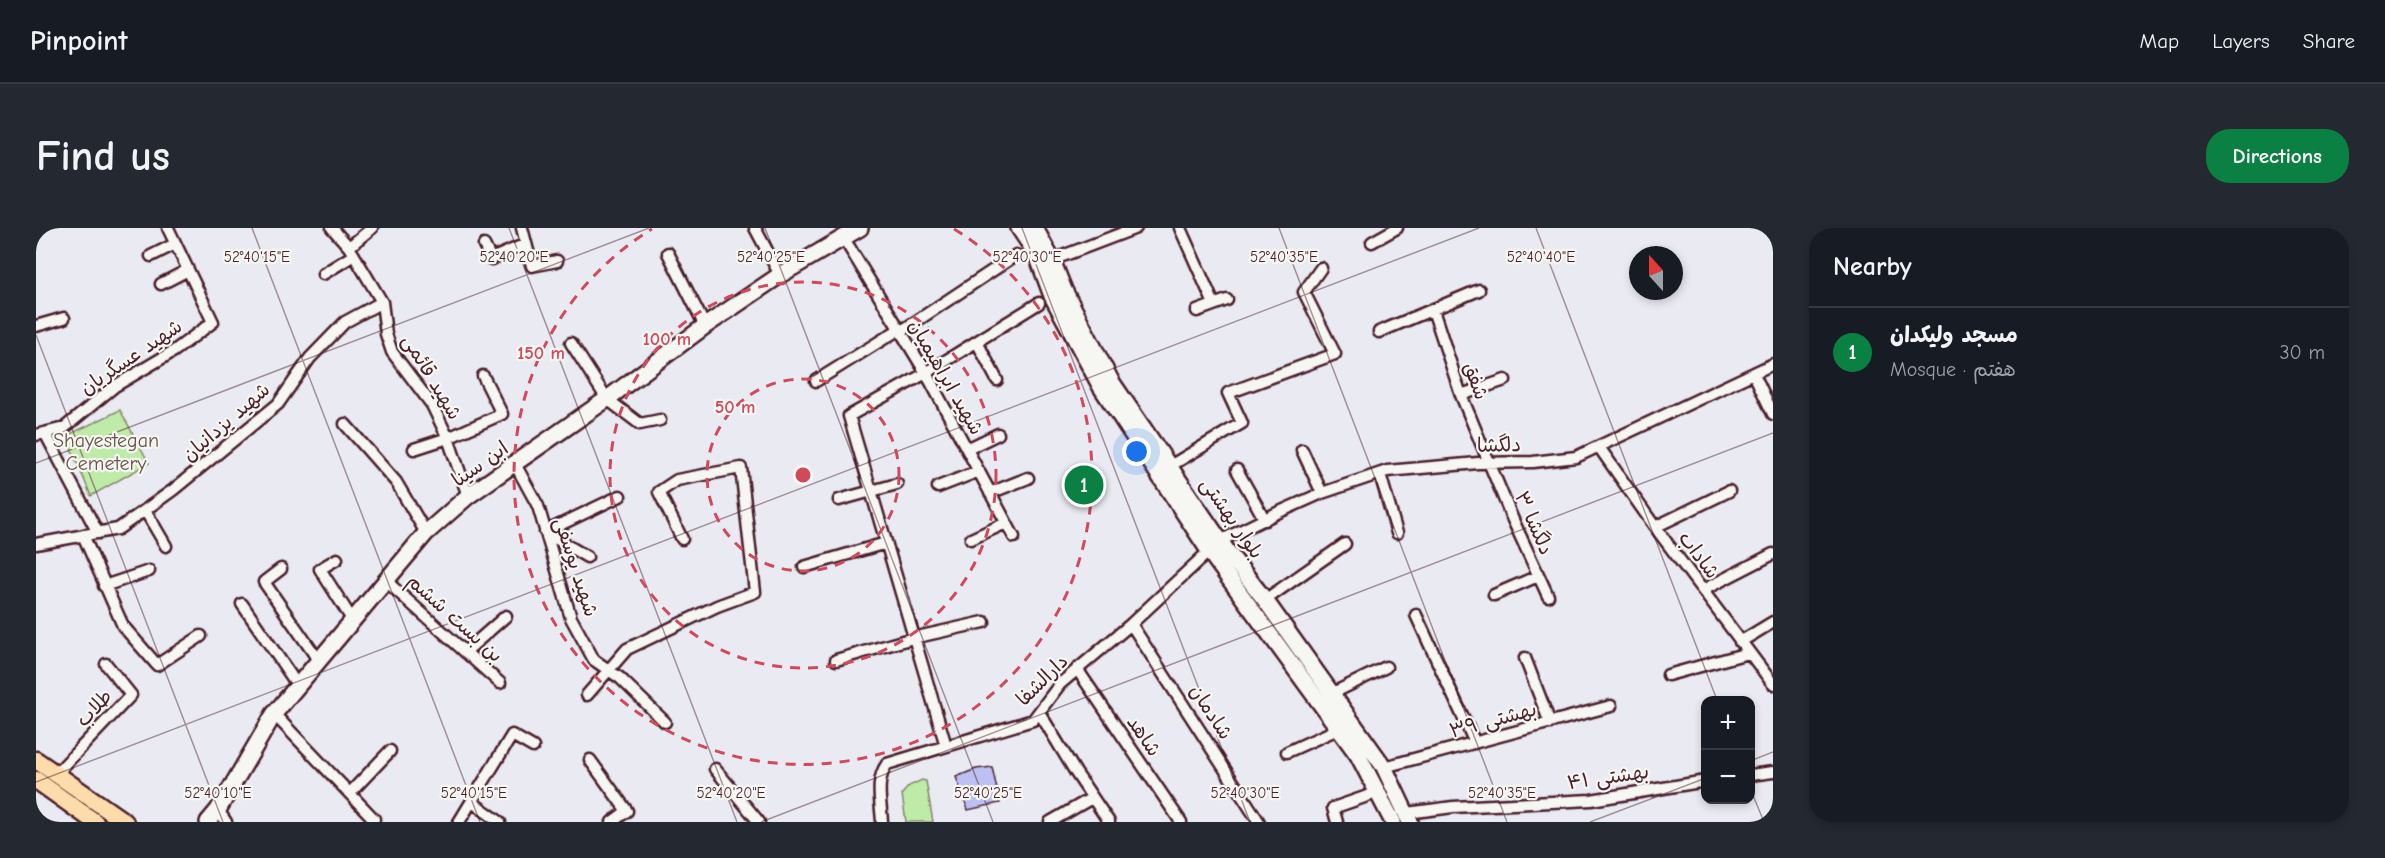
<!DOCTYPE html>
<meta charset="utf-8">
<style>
body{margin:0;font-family:"Comic Neue","Playpen Sans Arabic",sans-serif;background:#242831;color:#f1f3f6}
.controls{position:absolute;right:18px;bottom:18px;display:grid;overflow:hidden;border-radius:12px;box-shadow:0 3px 9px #0003}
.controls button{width:54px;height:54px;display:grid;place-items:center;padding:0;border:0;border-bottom:2px solid #363941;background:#171b24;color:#f1f3f6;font:30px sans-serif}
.compass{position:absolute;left:1593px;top:18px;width:54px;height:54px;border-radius:50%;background:#171b24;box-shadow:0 3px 9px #0003;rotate:339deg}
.you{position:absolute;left:1101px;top:224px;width:21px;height:21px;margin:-15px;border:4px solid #fff;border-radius:50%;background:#1a73e8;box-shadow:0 0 0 9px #1a73e833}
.badge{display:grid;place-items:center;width:39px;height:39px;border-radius:50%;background:#0b8043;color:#fff;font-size:20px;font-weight:700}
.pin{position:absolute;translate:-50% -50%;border:3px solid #fff;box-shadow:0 2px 6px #0006}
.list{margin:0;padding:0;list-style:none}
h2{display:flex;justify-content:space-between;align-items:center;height:78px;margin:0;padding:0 24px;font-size:26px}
h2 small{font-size:20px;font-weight:400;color:#9ea1a6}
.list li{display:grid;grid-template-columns:39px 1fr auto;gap:18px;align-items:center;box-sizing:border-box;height:90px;padding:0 24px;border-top:2px solid #363941}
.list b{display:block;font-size:22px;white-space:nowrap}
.list p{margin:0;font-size:20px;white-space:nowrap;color:#9ea1a6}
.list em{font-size:20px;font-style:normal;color:#9ea1a6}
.map{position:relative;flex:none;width:1737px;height:594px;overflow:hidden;border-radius:24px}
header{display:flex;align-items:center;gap:36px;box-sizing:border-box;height:84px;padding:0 30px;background:#171b24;border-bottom:2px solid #363941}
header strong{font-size:28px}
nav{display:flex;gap:33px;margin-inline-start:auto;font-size:21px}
.intro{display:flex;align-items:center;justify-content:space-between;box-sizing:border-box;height:144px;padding:0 36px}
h1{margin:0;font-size:42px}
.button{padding:15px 27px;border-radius:24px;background:#0b8043;color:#fff;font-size:21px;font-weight:700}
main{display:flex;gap:36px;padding:0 36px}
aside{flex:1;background:#171b24;border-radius:24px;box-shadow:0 3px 9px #0003}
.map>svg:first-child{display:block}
</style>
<header>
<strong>Pinpoint</strong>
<nav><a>Map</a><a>Layers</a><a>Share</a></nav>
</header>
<div class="intro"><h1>Find us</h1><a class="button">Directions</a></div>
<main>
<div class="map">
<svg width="1737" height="594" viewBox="0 0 1737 594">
<rect width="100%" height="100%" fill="#eaebf2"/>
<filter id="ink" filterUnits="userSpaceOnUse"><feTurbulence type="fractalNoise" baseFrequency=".0167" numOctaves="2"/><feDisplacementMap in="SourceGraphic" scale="12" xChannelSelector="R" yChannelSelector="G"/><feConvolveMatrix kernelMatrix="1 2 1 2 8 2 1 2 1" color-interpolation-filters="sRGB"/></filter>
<g filter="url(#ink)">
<path fill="#bfeba8" stroke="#84856a" stroke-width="1.5" d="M84,182L113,235L55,268L30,208Z
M886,552L890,553L897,594H870L866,566L873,558Z"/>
<path fill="#bcc0f2" stroke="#4a1f2b" stroke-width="1.5" d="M956,539L964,575L932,582L920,549L940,541Z"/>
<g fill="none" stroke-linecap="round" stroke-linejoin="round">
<defs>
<path id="street" d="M296,0L313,19L346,74L350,106L356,124L396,177L412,210L432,268
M486,0L496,38L521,33
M719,0L744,47
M1144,0L1178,76
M807,9L890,145L978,309
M1336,14L1361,0
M448,17L455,31L490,16
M313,19L336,0
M632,25L669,98
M115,28L139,16
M1016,32L1100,0
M287,46L318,27
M125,56L152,42
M1397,82L1425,167L1477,292L1512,368
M1161,83L1191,72
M0,98L28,90
M864,104L980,27
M1343,104L1443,62
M941,114L961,152
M535,115L571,171L604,196L624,192
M1718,146L1737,186
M780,153L862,102
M1425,167L1469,152
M309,196L360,254L390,305
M9,205L62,305
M0,207L28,200L79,158L138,123L177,94L132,0
M1563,219L1619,299L1737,456
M378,221L412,210L466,186L447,148
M931,221L962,206
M1266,222L1286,265
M479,236L502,278L535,390L558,432L584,450L629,494
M1134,238L1206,195L1192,165L1299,126L1268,64L1285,40
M1201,242L1229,292
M1344,246L1361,305
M902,259L943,243
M954,265L992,250
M803,272L861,256
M109,282L130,318
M1619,299L1693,263
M47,307L87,398L121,437L165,408
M935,311L970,295
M0,316L82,301L109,282L137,262L242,176L274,130L309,94L346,74
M551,329L509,304L584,268
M301,331L284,341L317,393
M768,339L850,315
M245,341L228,354L283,433
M350,353L464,455
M68,358L113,343
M1667,362L1737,326
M1458,367L1502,348
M1229,372L1309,316
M206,376L262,458
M1380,387L1439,515
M1095,396L1223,594
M1704,414L1737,394
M429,424L470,388
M1489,430L1514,495
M800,432L877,410L948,394
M1041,441L1145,594
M1632,447L1712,425
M1295,466L1350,439
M551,467L591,421L681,378L719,364L705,240L641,252L623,264L646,311
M1003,484L1040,545L1073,594
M238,486L338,591
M910,518L813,188L890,145L1003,75
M1251,524L1302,501
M554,532L591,583L576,594
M1348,539L1575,478
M679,541L723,594
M20,546L95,467L70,436
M1714,547L1737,544
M314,565L354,523
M436,574L464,594
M182,582L190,594
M1371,585L1417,579L1555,572L1670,553
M423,594L476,507L497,519
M846,594C845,575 839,552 851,536L997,492L1024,456L1095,396L1184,313L1241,285L1286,265L1351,243L1442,235L1497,234L1540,229L1737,136
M1014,594L1056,570
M1301,594L1297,580L1343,564"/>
<path id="secondary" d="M983,0L1001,27L1016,68L1065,159L1173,323L1322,527L1357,594
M999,0L1016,32L1028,62L1075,153L1191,323L1229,372L1348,539L1374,594
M172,594L182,582L238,486L390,305L432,268L571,171L669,98L744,47L824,0"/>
<path id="primary" d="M0,532L89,594
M0,552L59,594"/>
</defs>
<use href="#street" stroke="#4a1f2b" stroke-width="15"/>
<use href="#secondary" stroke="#4a1f2b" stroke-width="20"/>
<use href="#primary" stroke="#4a1f2b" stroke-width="21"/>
<use href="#street" stroke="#f6f6f2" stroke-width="10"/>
<use href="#secondary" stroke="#f6f6f2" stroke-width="15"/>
<use href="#primary" stroke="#fddcac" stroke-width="16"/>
</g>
</g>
<path fill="none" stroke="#4a1f2b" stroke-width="1.5" stroke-opacity="0.45" d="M216,0L444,594M473,0L701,594M729,0L957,594M986,0L1214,594M1243,0L1471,594M1500,0L1681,472M0,107L187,594M0,235L613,0M1714,533L1737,524M0,554L1443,0M1714,560L1728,594M725,594L1737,205M1554,594L1670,550"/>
<g fill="none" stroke="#d1495b" stroke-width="3" stroke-dasharray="10 8">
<circle cx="767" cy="247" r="96"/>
<circle cx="767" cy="247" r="193"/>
<path d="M918 1A289 289 0 1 1 616 1"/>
</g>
<g text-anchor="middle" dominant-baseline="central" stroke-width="4.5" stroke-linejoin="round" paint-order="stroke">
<g font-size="20" fill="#4a1f2b" stroke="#f6f6f2">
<text transform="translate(95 129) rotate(-34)">شهید عسگریان</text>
<text transform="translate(396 149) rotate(59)">شهید قائمی</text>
<text transform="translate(910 149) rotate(60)">شهید ابراهیمیان</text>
<text transform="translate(1440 153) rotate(70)">شفق</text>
<text transform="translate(190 194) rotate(-41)">شهید یزدانیان</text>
<text transform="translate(1463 217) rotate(-1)">دلگشا</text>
<text transform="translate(444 236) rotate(-35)">ابن سینا</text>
<text transform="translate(1196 290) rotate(55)">بلوار بهشتی</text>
<text transform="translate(1498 295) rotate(66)">دلگشا ۳</text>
<text transform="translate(1663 327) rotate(53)">شاداب</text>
<text transform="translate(540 339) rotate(72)">شهید یوسفی</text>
<text transform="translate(419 390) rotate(42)">بن بست ششم</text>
<text transform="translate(1006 452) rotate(-45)">دارالشفا</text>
<text transform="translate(58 480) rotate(-47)">طلاب</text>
<text transform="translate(1175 484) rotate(57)">شادمان</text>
<text transform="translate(1457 492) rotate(-15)">بهشتی ۳۹</text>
<text transform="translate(1108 508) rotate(56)">شاهد</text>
<text transform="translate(1572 549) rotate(-8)">بهشتی ۴۱</text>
</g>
<g font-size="20" fill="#67524a" stroke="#f6f6f2">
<text x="70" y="212">Shayestegan<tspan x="70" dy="23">Cemetery</tspan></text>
</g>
</g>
<g font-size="15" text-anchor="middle" fill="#4a1f2b" stroke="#f6f6f2" stroke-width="4.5" stroke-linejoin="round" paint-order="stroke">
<text x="221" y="34">52°40'15"E</text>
<text x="478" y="34">52°40'20"E</text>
<text x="735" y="34">52°40'25"E</text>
<text x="991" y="34">52°40'30"E</text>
<text x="1248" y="34">52°40'35"E</text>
<text x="1505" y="34">52°40'40"E</text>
<text x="182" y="570">52°40'10"E</text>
<text x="438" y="570">52°40'15"E</text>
<text x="695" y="570">52°40'20"E</text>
<text x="952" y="570">52°40'25"E</text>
<text x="1209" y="570">52°40'30"E</text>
<text x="1466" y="570">52°40'35"E</text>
</g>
<circle cx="767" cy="247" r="9" fill="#d1495b" stroke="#f6f6f2" stroke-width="3"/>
<g font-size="18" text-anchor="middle" font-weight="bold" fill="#d1495b" stroke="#f6f6f2" stroke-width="4.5" stroke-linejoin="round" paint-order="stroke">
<text x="631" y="117">100 m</text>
<text x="505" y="131">150 m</text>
<text x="699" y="185">50 m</text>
</g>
</svg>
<div class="controls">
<button>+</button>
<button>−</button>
</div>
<svg class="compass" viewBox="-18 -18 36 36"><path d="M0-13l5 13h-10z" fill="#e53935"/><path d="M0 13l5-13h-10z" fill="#9ea1a6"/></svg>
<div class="you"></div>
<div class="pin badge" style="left:1048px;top:257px">1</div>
</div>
<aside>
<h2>Nearby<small></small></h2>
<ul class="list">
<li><span class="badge">1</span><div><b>مسجد ولیکدان</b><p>Mosque · هفتم</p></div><em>30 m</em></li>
</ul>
</aside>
</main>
